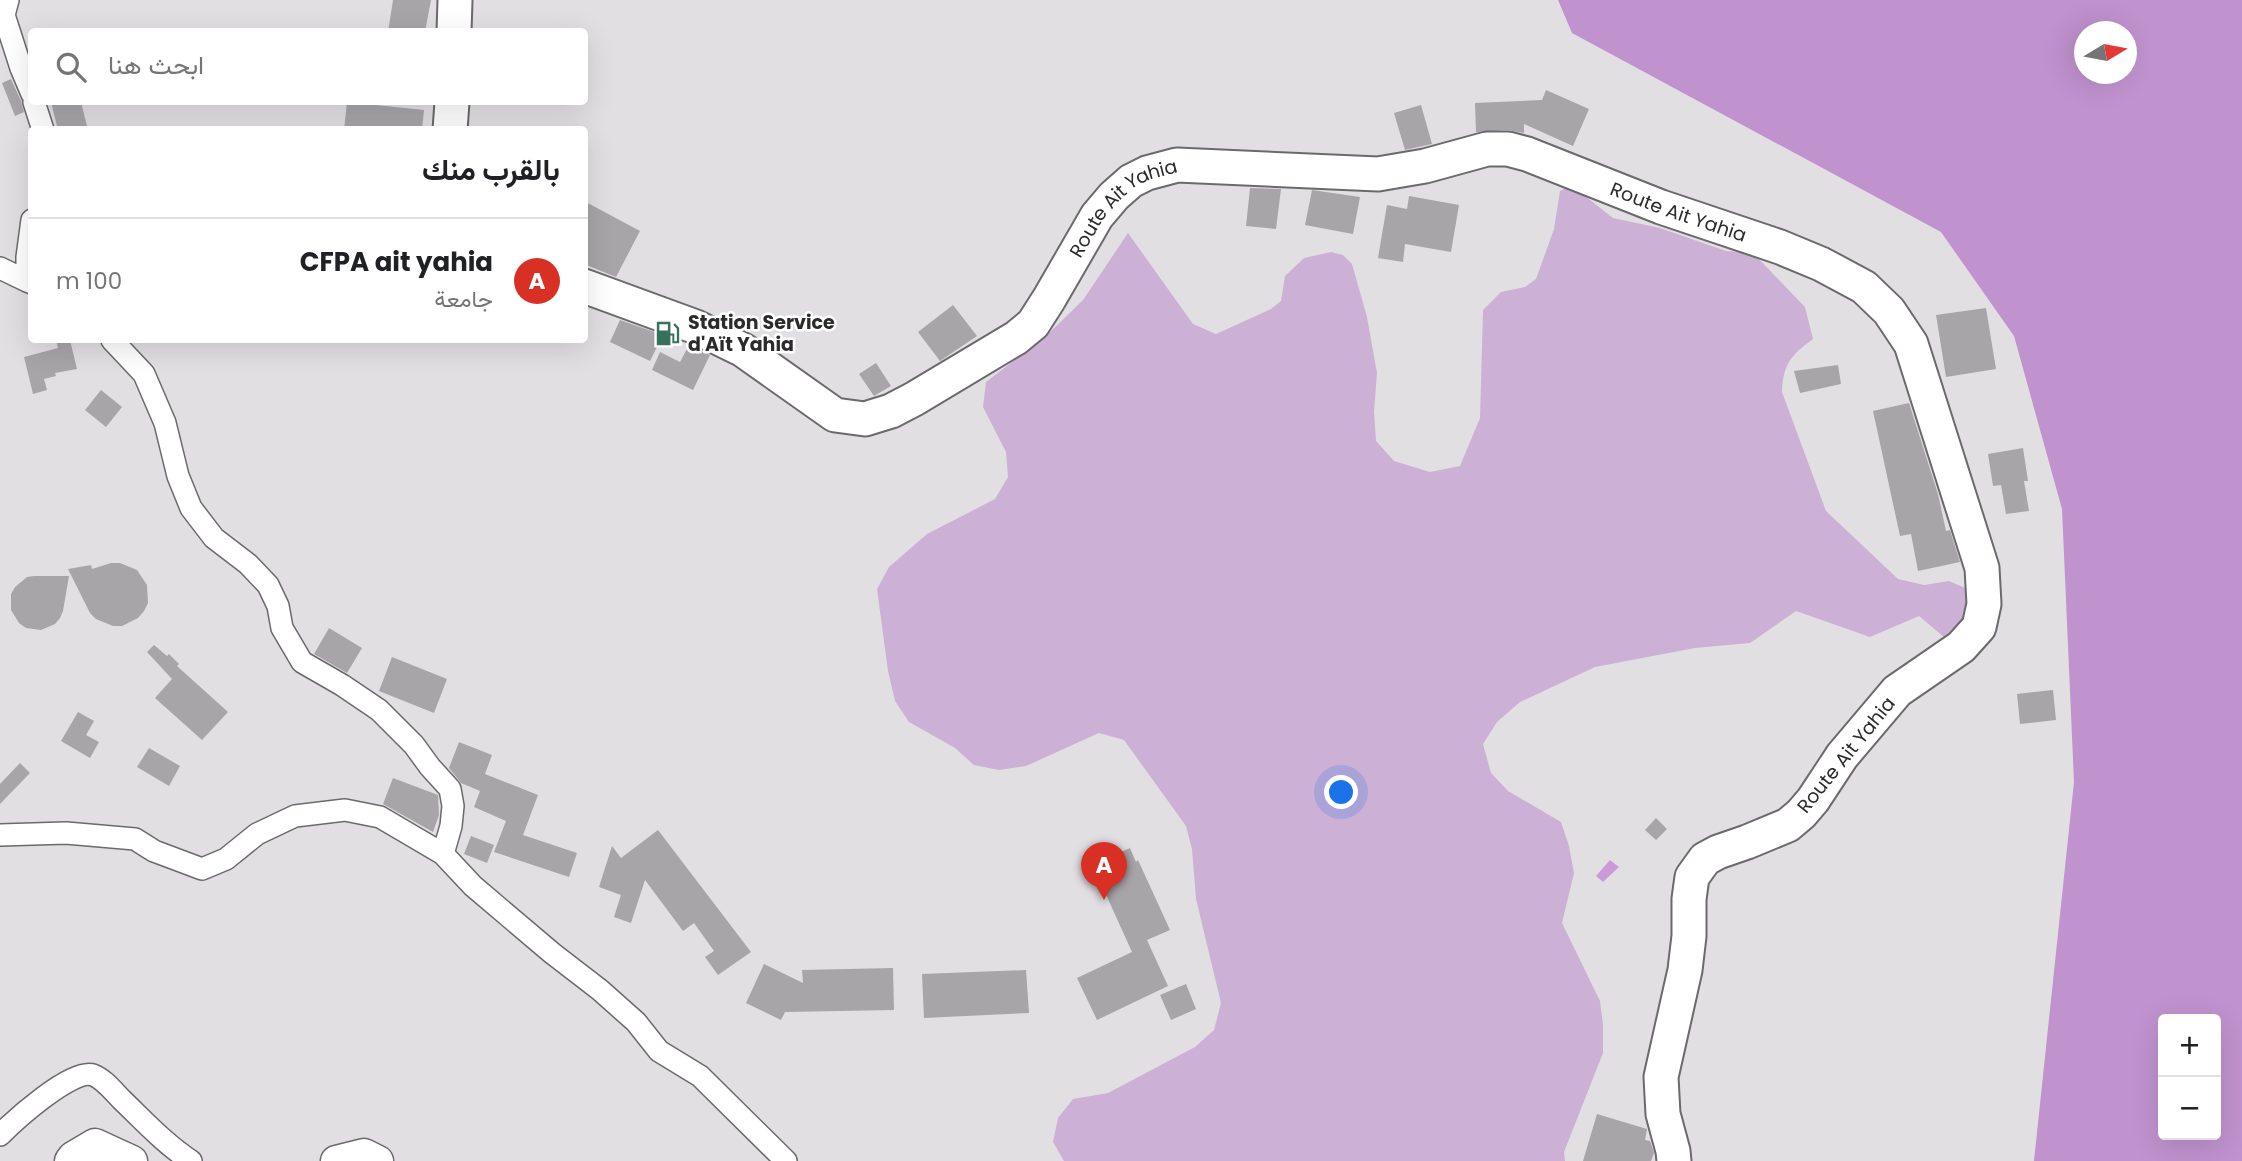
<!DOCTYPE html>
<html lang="ar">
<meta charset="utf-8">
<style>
body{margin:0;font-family:Poppins,Vazirmatn,sans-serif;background:#f2f2f2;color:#202124;direction:rtl}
.controls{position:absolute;right:21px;bottom:21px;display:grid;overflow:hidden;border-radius:7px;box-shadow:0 7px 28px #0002}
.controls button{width:63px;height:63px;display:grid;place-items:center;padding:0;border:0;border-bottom:2px solid #e0e0e0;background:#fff;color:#202124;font:35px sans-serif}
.compass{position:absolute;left:2074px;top:21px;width:63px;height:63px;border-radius:50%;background:#fff;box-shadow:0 7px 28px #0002;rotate:80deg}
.you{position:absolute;left:1342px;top:793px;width:24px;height:24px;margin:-18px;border:5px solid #fff;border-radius:50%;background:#1a73e8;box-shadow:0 0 0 10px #1a73e833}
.badge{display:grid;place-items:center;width:46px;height:46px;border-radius:50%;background:#d93025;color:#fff;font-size:23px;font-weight:700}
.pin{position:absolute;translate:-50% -58px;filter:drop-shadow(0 2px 4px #0008)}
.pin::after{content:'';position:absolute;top:37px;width:24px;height:21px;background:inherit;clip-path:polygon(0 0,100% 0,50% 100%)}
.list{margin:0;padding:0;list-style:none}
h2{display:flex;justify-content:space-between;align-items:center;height:91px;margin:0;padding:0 28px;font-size:30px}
h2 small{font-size:23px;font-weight:400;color:#757577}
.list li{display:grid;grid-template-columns:46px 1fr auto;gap:21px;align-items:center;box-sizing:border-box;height:126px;padding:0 28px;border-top:2px solid #e0e0e0}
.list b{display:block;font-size:26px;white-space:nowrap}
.list p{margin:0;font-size:23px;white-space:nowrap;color:#757577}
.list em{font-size:23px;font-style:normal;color:#757577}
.icon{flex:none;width:38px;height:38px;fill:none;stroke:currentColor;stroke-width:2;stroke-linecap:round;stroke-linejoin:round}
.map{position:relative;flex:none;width:2242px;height:1161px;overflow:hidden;direction:ltr}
.search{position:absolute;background:#fff;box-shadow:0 7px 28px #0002;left:28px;top:28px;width:560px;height:77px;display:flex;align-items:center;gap:18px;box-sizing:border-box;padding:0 24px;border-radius:7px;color:#757577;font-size:26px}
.panel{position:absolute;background:#fff;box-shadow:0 7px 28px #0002;left:28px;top:126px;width:560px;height:217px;border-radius:7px;direction:rtl}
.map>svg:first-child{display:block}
</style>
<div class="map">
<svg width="2242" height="1161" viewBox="0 0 2242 1161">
<rect width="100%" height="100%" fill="#e2dfe3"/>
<path fill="#cdb0d5" d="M1571,185L1613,218L1660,228L1726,251L1753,253L1805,307L1813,339C1791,355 1783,364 1782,392L1826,511L1898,579L1924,585L1949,581L1972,591L1966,616L1944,637L1919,616L1870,637L1796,611L1750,643L1695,648L1595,667L1520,702L1497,722L1483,744L1491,773L1508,791L1561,822L1569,846L1574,873L1562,923L1600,1001L1603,1025V1053L1564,1152L1565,1161H1064L1053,1142L1058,1118L1073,1099L1108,1093L1195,1047L1214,1030L1221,1003L1196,899L1192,849L1186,826L1124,740L1099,733L1026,766L999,770L974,765L955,748L909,722L895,701L888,671L877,589L889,567L927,534L995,499L1008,477L1006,452L983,407L986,382L1045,337L1083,300L1128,233L1193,324L1216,334L1271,309L1281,301L1285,276L1304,258L1331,252L1343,255L1352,264L1367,317L1377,373L1374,412L1376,441L1394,461L1430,472L1460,466L1480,418L1483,310L1501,292L1525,287L1536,279L1554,229L1560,191Z"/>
<path fill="#c092ce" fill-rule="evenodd" d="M1558,0H2242V1161H2034L2074,782L2062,509L2014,336L1941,232L1572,33ZM2084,32H2126V74H2084ZM2163,1019H2216V1135H2163Z"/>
<path fill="#ca9bd8" d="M1610,860L1619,867L1603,882L1596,876Z"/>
<path fill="#a7a5a8" d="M393,0H431L425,32H388Z
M11,79L21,101L24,112L15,116L2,83Z
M1546,90L1589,109L1573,146L1524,124V133L1508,130L1476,132L1475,103L1542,100Z
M51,102H81L88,130H58Z
M347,102L424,110L422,130H344Z
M1421,105L1432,144L1405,150L1394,113Z
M1250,188L1281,189L1276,229L1246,226Z
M1312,190L1360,197L1353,234L1305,225Z
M1409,196L1459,205L1451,252L1405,244L1403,262L1378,258L1387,205L1407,209Z
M584,201L640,231L616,277L584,264Z
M953,305L977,336L940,361L918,332Z
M1986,308L1996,369L1946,377L1936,315Z
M620,320L663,335L650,361L610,342Z
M56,340H70L77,369L55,373L56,376L44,379L47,390L33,394L24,357L58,348Z
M689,345L710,355L693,390L652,370L660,352L680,362Z
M876,363L891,386L874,396L859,374Z
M1838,365L1841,384L1800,393L1794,371Z
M101,390L122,407L106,427L85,410Z
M1909,403L1938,494L1946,531L1950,530L1960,562L1918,571L1911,534L1900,536L1873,411Z
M2023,448L2028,481H2024L2029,511L2006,514L2001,485L1993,486L1988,454Z
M111,563H120L137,570L147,585L148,603L144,611L138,618L122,626H113L96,619L90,613L68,569L91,565L92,569Z
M34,576H69L63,611L60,618L55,624L41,630L26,628L19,623L11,610V594L15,587L27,577Z
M329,628L362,648L347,673L314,654Z
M154,645L167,656L169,654L179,664L177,666L228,712L202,740L155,698L172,679L147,652Z
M392,657L447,679L434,713L379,691Z
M2053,690L2056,720L2020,724L2017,694Z
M78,712L94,721L86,735L99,742L90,758L61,741Z
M459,742L492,755L485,774L538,795L523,835L577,853L569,877L494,852L506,821L474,807L480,791L461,783L449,768Z
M149,748L180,766L169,786L137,767Z
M20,763L30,773L0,804V784Z
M393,778L438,795L439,815L433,832L383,804Z
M1656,818L1667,829L1656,840L1645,830Z
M658,830L751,952L718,975L705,957L714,951L694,923L683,931L645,880L631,923L614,917L621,895L599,887L612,846L621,858Z
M471,836L494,845L487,863L464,854Z
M1130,848L1136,862L1138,860L1170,930L1147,940L1168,986L1097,1020L1077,978L1132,952L1098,877L1100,876L1095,864Z
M764,964L803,983L802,970L893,968L894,1010L785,1012L781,1020L746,1003Z
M1026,970L1029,1013L924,1018L922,974Z
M1186,984L1196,1009L1171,1020L1160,995Z
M1597,1114L1647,1129L1645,1140L1650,1141L1654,1153L1651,1161H1583Z"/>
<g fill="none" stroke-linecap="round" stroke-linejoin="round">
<defs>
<path id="street" d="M8,0L4,15L21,68L32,94
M34,102L43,130
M32,220L27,257V281L32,283
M0,268L27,281
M112,340L144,374L165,423L178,476L191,508L214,538L248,564L268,585L278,606L282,628L302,662L342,685L379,710L414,745L430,767L450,789L453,806L451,826L443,854
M0,835L66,833L135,839L154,851L202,869L226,859L257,834L295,816L345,810L380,817L443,854L473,886L552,953L600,990L636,1022L659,1051L700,1076L786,1161
M0,1135C14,1121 72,1068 93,1075C104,1079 114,1092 122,1100C144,1121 165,1144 191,1161"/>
<path id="secondary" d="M70,1161L73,1157L95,1144L132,1161
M336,1161L364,1154L378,1161"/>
<g id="primary">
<path d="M454,32L455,0"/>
<path d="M450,130L452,102"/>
<path id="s1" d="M584,286L696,327L743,350L835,415L865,419L891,411L914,399L1016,338L1033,324L1049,299L1097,216L1114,196L1131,181L1147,173L1177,165L1378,174L1425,166L1487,149H1508L1527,154L1661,207L1780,247L1821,264L1864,287L1889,311L1911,344L1982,568L1984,604L1979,627L1961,647L1897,691L1842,756L1813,800L1801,814L1788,825L1747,842L1718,852L1705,859L1692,877L1689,899V936L1685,970L1661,1077L1663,1114L1673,1151L1674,1161"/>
</g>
</defs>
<use href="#street" stroke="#6b696c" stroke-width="24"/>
<use href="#secondary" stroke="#6b696c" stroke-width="33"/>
<use href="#primary" stroke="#6b696c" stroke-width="37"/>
<use href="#street" stroke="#fff" stroke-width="21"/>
<use href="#secondary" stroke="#fff" stroke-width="30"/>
<use href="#primary" stroke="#fff" stroke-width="33"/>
</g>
<defs>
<symbol id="fuel-bare" viewBox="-9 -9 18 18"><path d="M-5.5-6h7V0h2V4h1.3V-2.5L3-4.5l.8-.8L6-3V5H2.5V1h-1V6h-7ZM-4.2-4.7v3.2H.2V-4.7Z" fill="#35715c" stroke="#fff" stroke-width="2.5" paint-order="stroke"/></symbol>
</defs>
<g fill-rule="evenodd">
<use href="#fuel-bare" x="650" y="316" width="35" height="35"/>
</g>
<g text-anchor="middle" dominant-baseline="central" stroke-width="5" stroke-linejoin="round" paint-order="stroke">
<g font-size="19" fill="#2c2b2c" stroke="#fff">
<text stroke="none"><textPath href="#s1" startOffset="1248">Route Ait Yahia</textPath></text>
<text stroke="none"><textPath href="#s1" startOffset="660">Route Ait Yahia</textPath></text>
<text transform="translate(1846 755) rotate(-51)">Route Ait Yahia</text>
</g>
<g font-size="19" font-weight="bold" fill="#2c2b2c" stroke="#fff" text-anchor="start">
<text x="688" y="322">Station Service<tspan x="688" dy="22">d'Aït Yahia</tspan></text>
</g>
</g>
</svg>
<div class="controls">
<button>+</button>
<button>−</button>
</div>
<svg class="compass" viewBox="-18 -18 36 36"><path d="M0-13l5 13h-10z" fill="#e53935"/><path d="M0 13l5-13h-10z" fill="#757577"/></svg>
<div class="you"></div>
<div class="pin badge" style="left:1104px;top:900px">A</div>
<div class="search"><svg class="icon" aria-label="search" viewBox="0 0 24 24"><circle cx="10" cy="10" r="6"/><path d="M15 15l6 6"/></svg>ابحث هنا</div>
<section class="panel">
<h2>بالقرب منك<small></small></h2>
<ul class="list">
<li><span class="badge">A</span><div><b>CFPA ait yahia</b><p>جامعة</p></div><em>100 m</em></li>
</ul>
</section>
</div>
